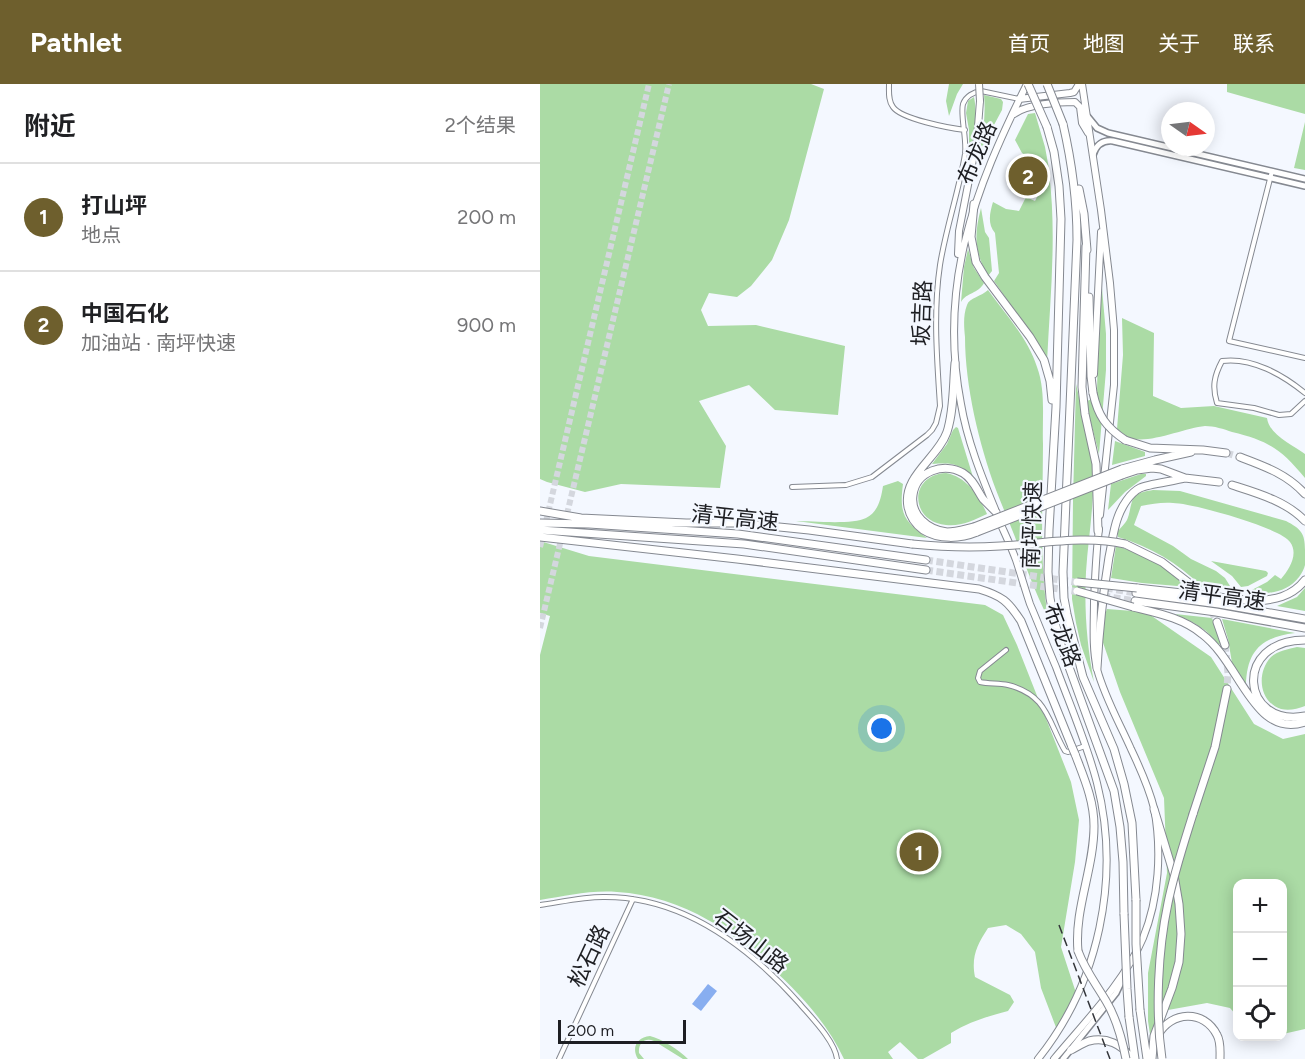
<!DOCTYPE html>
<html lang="zh">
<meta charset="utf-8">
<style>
body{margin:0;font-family:Figtree,"Noto Sans SC",sans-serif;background:#f2f2f2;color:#202124}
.controls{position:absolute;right:18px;bottom:18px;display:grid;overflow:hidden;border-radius:12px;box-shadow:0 3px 15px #0003}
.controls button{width:54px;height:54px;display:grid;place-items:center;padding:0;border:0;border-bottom:2px solid #e0e0e0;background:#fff;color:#202124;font:30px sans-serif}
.compass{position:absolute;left:621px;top:18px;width:54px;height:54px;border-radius:50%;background:#fff;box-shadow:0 3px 15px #0003;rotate:104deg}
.scale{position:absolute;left:18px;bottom:15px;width:128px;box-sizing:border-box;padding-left:6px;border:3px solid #1e1f23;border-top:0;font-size:16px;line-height:21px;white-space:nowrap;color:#1e1f23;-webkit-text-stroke:4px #f4f8ff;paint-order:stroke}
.you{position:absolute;left:342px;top:645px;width:21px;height:21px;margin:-15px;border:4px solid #fff;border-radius:50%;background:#1a73e8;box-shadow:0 0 0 9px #1a73e833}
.badge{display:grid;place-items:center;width:39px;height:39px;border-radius:50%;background:#6e5f2d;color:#fff;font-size:20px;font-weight:700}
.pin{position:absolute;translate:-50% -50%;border:3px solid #fff;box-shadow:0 2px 6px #0006}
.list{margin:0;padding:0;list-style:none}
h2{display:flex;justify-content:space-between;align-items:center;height:78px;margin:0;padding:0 24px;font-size:26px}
h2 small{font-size:20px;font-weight:400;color:#757577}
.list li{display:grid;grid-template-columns:39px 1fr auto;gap:18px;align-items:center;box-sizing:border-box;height:108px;padding:0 24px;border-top:2px solid #e0e0e0}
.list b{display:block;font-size:22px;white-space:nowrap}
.list p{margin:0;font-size:20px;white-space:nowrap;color:#757577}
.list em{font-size:20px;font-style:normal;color:#757577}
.icon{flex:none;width:33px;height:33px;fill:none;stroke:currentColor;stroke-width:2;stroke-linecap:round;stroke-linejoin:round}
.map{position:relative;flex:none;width:765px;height:975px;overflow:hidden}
header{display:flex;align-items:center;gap:36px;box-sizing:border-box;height:84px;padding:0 30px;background:#6e5f2d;color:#fff}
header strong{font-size:28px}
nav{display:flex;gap:33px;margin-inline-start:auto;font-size:21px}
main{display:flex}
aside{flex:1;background:#fff}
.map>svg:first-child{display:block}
</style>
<header>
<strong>Pathlet</strong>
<nav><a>首页</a><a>地图</a><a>关于</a><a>联系</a></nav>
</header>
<main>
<aside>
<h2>附近<small>2个结果</small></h2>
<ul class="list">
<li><span class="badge">1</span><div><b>打山坪</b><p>地点</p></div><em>200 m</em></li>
<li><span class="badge">2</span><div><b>中国石化</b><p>加油站 · 南坪快速</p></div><em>900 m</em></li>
</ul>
</aside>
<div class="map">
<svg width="765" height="975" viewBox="0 0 765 975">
<rect width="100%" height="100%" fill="#f4f8ff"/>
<path fill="#abdba5" d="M0,0H271L284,5L249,136L232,176L211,202L197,213L169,209L161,226L168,242L216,241L305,262L298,331L235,326L209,301L159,317L186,362L180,404L81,400L45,408L7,398L0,395Z
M409,0H423L417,10L409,32L406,17Z
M687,0H765V30L687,8Z
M444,11L461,15L463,18L462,26L440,67C443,48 446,30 444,11Z
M434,13C438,33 434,53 429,73V46L426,29L428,17Z
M495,29L505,63L509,85L482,69L475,56L488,30Z
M765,38V86L754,84Z
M509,89C517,151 510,216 507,278L489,247L454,197L459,189L455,149C447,140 450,128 453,118L466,125L479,127L486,113L495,117Z
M441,124L445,148L449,154L452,187L448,192C434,167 434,151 441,124Z
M428,165L434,184L444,199C438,210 427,208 421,218L424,183Z
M562,204L566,250V286L559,370L548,327L547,317L557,313L558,243Z
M448,206C465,230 488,254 497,283C506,307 502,335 503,360C503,418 499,476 508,534C495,508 485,481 475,453C469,437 462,422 456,406C439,360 425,302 425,253C424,243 423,231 427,221C429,214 442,212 448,206Z
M582,234L614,249L613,312L641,324L674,322L727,334C729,351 753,361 765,370V394C741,365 729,357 692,348C684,345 674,342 665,342C644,344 605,362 588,353C584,351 580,347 577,345L583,271Z
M536,300C542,329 553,363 553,391C554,424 548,456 546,488C544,526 547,562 554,598L541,561L536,539L532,515L533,416Z
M416,343L418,344L433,393C416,379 414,379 392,380L407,360L413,346Z
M575,357L605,368V372L572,381Z
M406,389C427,393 439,412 447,430C434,436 420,443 406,441C370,438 368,391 406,389Z
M601,390H606V392L585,408L568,426L571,400Z
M358,397L363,400C359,430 364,437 387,454L256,437C272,437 313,441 326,434C338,428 341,415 343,402Z
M613,406L640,407L746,437C761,445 765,449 765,466C765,471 765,476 765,481C764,485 762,489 759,493C746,510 726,510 706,509L727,498L735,491L741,495C749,486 759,470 750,458C741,444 652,419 633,419C622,418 612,420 601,422L594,441L633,462L651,475L676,487L685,494L690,502L662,503C638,479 611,463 578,453V447C581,443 585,440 587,436C590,430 591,415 595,412C600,408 607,407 613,406Z
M0,457L49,472L445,521L463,531L477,561L531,698L539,736L535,778L521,863L537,912L517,946L501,904L495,868L481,850L466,841L448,844C437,861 431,873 435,893L470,911L474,918L468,927C446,933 431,937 411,949V959L383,975H378L360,958L348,968L353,975H304C283,930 244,893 206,862C194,853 182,843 168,836C141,820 109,810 77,808C50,806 26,812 0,816V571L10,532L0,529Z
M576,462C607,471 625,482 649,503L602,499L571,494Z
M671,477L726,487L728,489L727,492L708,502L701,503L692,492Z
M765,504V527L737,522L757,513Z
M567,525L606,528L671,573L714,640L743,655L765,650V945L743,950L742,800H698L697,932L690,924L667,919L628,926L611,957L608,937V889L627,789L624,714L580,608L559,547Z
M635,530L672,534L681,558L679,561L666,547L654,539Z
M682,535L755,549C722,553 707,566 706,601L692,579L688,555Z
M757,563L765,564V622C757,625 749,627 741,625C719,618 716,589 731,573C737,567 749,565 757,563Z
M110,952C122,955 139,966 148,975H143L114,957C105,953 98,959 99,969L104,975H98C91,964 97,953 110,952Z"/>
<path fill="#88aef0" d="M168,900L177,907L161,927L152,920Z"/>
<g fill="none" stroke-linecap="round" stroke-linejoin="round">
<path stroke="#d4d7de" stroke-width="6" stroke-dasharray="6 3" stroke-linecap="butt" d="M0,463L109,0
M0,544L129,0"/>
<path stroke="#d4d7de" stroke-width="7" stroke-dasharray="7 3.5" stroke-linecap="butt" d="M686,369L700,373
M386,476L541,499
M386,486L540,508
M653,502L663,511L677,538
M566,504L596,509
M563,512L595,517
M685,561L688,589L687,605"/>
<defs>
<path id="street" d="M349,0C349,8 348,17 353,23C361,35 409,44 425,46
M732,87L689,257L765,274
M765,309C743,291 712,273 682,277C674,292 672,303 677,319L714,324L739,331L751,330L765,317
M252,403L306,401L332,393L387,351L392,346L396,339L400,322C397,275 393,228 400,181C406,143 419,107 425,70C427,55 420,31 423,20C426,12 434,8 441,7L479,15
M466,566L440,587L438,594L440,598C449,600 459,599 468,601C508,611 508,638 525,667L528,668L545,662
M0,821C21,818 42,813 63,813C142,812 209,863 259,919C271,933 295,957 297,975
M19,975L93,815"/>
<path id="secondary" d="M548,33L557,44L568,49L765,95
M553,71C556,61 563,56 573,57L765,102
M523,975L576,909L584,892"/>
<path id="primary" d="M542,0L561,126L570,199L574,246V301L560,431
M479,15L530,9L534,8L539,0
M474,30C487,20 519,18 535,18L540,23L542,39L548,49
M418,170L419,147L437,55L440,17
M554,290L561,148
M455,425C441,391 427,356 421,320C398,201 434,106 487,0
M458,434C464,448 471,462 476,476C481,491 485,505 490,520C499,541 507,562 516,583C530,621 547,660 557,699C581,794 559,899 498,975
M514,975C544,939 585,897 603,854C619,815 622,766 614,724C609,704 600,684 591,665C579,638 565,614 557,585C552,564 554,539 554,517C555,493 556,469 559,445"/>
<path id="highway" d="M523,40C532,79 537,116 537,156L523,488L524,514L527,530L543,593L574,665L584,700L592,739L596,816
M507,43L514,68L519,102L521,135L516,323L509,446L508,488L510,514L514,535L521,561L574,707L580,743L583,778L584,830
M539,105L544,130L547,166
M434,120L431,153L436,178L445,193L490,253L504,276L510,297L512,316
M546,162L542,303L545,330L556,380L558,447
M549,213L551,292L553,309
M415,279C413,301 414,326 407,348C398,374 362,392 368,423C370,433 375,440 383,446C399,456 420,455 437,448
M585,356L610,364L663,366L686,369
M700,373C724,382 747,390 765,410
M582,385L615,376L651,368
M582,391L597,386L612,384L621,385L645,394L679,398
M692,401C717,409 746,417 765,437
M0,427L41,434L146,439H200L269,446L372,460
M0,439L49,440L198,450L386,476
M434,443C425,445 416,448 407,448C388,446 370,431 373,411C376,387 404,378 423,389C433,395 437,406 443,415C447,419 452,424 456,428
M0,446L204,460L386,486
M0,453L197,475L439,505C462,512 468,517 481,537L532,663
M585,460L622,478L653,502
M597,504L714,517C734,516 752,513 765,496
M596,509L679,520L765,535
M595,517L676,528L765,544
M593,523C617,529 643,534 662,550C678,562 689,581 700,598C715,621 732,649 765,638
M677,538L685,561
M765,556C692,556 701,644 765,632
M557,584C559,547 563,510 569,473C572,460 573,446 578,433C582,422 590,409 600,404C608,400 635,397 645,394
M535,670C544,694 554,716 554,742C554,785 534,825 538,867
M653,730L675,663L687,605
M600,926L607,975
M589,933L595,975
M618,951C631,927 664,925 677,951C681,958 680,967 680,975
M531,966C537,963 543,959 549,957C566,953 583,960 591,975
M612,975L614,952L632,904L639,878L641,850L639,820L634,791L614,725"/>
</defs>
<use href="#street" stroke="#858991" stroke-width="6"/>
<use href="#secondary" stroke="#858991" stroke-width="8"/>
<use href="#primary" stroke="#858991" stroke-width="8"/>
<use href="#highway" stroke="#858991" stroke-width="9"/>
<use href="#street" stroke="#fff" stroke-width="4"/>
<use href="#secondary" stroke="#fff" stroke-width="5"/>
<use href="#primary" stroke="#fff" stroke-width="6"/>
<use href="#highway" stroke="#fff" stroke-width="7"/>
<path stroke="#34363a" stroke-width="1.5" stroke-dasharray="9 4.5" stroke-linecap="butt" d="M519,841L570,975"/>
<defs>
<path id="primary-bridge" d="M439,0L440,17"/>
<path id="highway-bridge" d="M488,0L507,43
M507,0L523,40
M553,309C558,332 566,343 585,356
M434,443L582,385
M437,448L582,391
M372,460C402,463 431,464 460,462C502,460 544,451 585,460
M537,498L597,504
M537,507L593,523
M532,663L535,670
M596,816V860L600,926
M584,830L587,905L589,933
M538,867C545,886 556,900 566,917C577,935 582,955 586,975
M622,975C615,927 618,866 628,819C634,789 644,759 653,730"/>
</defs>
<use href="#primary-bridge" stroke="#858991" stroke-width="8" stroke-linecap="butt"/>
<use href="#highway-bridge" stroke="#858991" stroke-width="9" stroke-linecap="butt"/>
<use href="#primary-bridge" stroke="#fff" stroke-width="6"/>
<use href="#highway-bridge" stroke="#fff" stroke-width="7"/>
</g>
<g text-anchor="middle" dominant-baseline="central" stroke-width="4.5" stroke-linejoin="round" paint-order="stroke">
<g font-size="22" fill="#1e1f23" stroke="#f4f8ff">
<text transform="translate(437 69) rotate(-67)">布龙路</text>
<text transform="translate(382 229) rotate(-88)">坂吉路</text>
<text transform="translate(195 434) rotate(6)">清平高速</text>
<text transform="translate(492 441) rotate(-88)">南坪快速</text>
<text transform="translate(682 512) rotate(8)">清平高速</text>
<text transform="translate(522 551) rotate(69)">布龙路</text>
<text transform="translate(211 857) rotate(38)">石场山路</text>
<text transform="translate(49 872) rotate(-65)">松石路</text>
</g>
</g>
</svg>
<div class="controls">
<button>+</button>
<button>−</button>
<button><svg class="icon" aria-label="locate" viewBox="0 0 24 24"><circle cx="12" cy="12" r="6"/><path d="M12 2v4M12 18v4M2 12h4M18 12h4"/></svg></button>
</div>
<svg class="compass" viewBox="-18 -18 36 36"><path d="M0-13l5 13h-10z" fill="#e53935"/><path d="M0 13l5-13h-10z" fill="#757577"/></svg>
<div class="scale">200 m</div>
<div class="you"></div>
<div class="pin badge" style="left:379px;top:768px">1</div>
<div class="pin badge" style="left:488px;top:92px">2</div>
</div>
</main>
